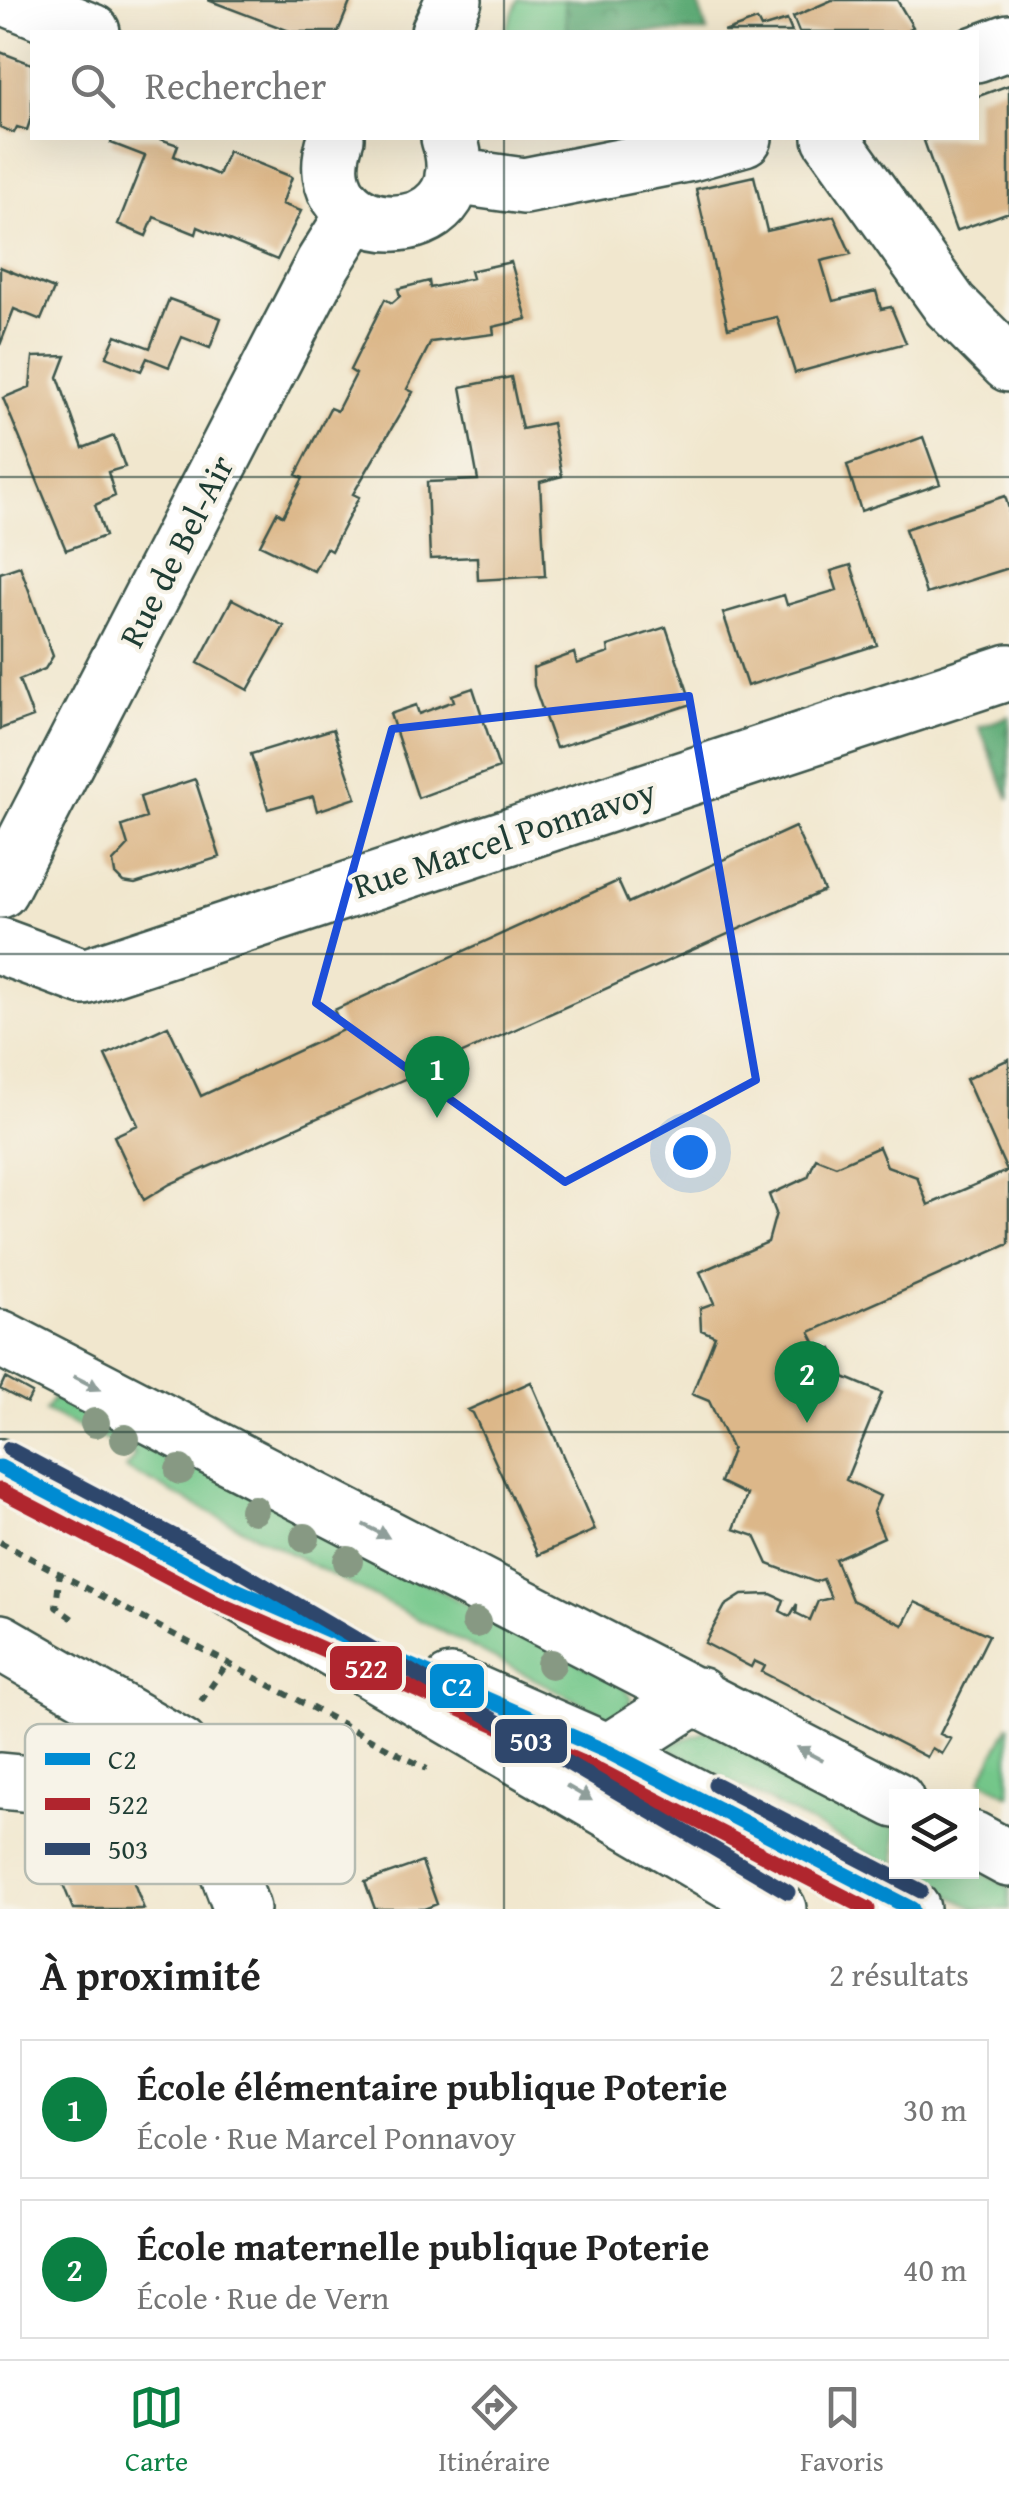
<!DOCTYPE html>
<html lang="fr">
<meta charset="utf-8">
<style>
body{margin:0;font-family:"Gentium Book Plus",serif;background:#f6f6f6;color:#222}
.controls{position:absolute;right:30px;bottom:30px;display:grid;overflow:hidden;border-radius:0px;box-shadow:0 10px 40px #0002}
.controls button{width:90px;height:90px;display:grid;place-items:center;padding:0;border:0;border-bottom:2px solid #e0e0e0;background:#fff;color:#222;font:50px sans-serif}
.you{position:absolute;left:690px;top:1152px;width:35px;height:35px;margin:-25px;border:8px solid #fff;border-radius:50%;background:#1a73e8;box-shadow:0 0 0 15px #1a73e833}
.badge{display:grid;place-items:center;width:65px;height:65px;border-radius:50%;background:#0b8043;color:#fff;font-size:32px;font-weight:700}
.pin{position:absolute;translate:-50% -82px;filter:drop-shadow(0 2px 5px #0008)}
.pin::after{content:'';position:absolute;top:52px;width:35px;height:30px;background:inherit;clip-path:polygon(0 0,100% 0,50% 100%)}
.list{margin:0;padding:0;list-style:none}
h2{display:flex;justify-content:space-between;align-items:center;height:130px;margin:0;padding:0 40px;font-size:42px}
h2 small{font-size:32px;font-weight:400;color:#767676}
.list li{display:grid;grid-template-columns:65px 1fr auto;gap:30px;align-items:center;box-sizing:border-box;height:140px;margin:0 20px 20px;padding:0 20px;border:2px solid #e0e0e0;border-radius:0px}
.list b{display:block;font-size:38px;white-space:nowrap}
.list p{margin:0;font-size:32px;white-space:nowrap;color:#767676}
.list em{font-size:32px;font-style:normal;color:#767676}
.icon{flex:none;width:55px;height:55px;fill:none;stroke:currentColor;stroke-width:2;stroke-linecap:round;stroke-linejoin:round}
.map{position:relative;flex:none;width:1009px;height:1909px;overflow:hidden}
.search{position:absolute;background:#fff;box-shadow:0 10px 40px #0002;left:30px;right:30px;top:30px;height:110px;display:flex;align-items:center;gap:25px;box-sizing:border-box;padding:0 35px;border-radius:0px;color:#767676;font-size:38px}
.sheet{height:450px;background:#fff}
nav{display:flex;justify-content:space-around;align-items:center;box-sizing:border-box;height:140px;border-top:2px solid #e0e0e0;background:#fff;font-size:28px;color:#767676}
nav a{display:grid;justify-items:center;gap:5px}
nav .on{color:#0b8043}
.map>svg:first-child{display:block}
</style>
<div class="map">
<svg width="1009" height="1909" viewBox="0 0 1009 1909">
<defs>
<pattern id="forest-crowns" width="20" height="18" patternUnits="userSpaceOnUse" patternTransform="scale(2.5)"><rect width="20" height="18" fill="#5fac77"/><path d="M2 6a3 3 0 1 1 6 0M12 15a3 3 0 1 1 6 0" fill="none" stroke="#4e8d62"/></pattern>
</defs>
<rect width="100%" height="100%" fill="#f7f3e8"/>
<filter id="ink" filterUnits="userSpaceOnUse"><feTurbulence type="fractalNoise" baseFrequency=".01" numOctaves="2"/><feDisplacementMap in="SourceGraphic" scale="20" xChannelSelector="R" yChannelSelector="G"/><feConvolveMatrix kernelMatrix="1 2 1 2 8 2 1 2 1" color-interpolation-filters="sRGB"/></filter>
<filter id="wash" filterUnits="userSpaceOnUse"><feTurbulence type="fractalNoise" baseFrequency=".0048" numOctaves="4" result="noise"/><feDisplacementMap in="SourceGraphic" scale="40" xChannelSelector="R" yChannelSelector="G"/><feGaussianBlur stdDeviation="2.25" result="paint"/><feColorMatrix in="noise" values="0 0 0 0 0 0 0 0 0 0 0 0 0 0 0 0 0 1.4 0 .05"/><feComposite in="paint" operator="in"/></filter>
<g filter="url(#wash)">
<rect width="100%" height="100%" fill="#f1e7ce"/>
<path fill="#74c88b" stroke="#4a8260" stroke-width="2.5" d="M518,0H697L707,32H505Z
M58,1391L623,1686L632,1698L622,1715L610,1718L126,1469L135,1454L45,1411Z
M1009,1725V1795L981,1779Z
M708,1731L896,1828V1868L664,1746Z
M972,1867L1009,1887V1909H976L904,1872H972Z"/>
<path fill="url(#forest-crowns)" stroke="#3f7456" stroke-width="2.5" d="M564,0H697L707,32H575L567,30Z
M1009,716V799L979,727Z"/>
<g id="blocks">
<path fill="#dcb789" d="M208,0H351L338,32H292Z
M832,0H897L913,27L904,32H799L793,17Z
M757,20L761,28L787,20L792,32H724Z
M0,52L32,64V115L27,130L17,127L14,133L0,127Z
M1009,85V212L956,231L923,138H976V97Z
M113,138H157L178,145L174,156L218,175L228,151L292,177L282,204L301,211L277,260L198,227L196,234L154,217L146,236L118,224L145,156L111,143Z
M754,176L767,231L834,216L851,254L821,261L833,301L876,291L881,309L891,307L906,343L795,373L777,317L728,328L696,189Z
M511,262L527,319L493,327L494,334L431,342L407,389L413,392L353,494L359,497L331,551L326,548L314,571L260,545L277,512L283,516L303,478L296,475L330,408L337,411L356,374L350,370L385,299L392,303L400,296L398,289L429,281L430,288L472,278L470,271Z
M0,267L54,289L41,320L14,309L0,345Z
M169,299L221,318L210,348L182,337L169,367L147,358L141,371L106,357L116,335L150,348Z
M66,356L58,377L83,448L114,436L125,467L108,472L115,496L95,505L105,536L66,550L3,398L30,387L33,357Z
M511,377L522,429L552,423L562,476L540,482L545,576L478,580L477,557L430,559L427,482L478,480L461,387Z
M923,437L940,484L861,511L847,465Z
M1005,496L1009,509V568L926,594L905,529Z
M851,565L877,645L747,686L723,613L784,595L787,605L837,590L831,571Z
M20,566L53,656L45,669L19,680L33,717L0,729V573Z
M232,599L284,626L248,690L198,663Z
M666,627L692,704L556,748L534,686L533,668L574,653L577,664L609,653L608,646Z
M473,688L499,768L418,798L390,714L416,705L419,714L454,701L452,695Z
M333,729L356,798L317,811L313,796L268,809L251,754Z
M195,779L220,857L135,884L123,882L115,874L113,862L128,846L122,826L146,818L140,797Z
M795,827L824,891L170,1184L144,1200L114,1136L138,1125L105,1055L168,1026L201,1096L343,1030L334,1010L618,881L628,903Z
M1009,1059V1244L810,1332L821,1354L832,1349L844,1377L882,1393L846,1480L880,1496L873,1512L884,1537L835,1559L852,1600L903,1625L915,1602L989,1635L940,1734L951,1739L942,1754L932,1748L927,1757L762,1672L765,1666L754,1661L751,1667L705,1643L725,1606L742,1595L771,1594L784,1600L780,1611L790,1616L797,1604L796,1613L810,1620L818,1601L831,1598L823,1579L815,1582L768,1564L755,1536L734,1529L747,1495L720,1482L732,1450L709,1401L692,1394L715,1336L701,1330L700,1308L714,1303L700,1272L768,1242L776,1213L769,1195L808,1177L816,1158L836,1166L879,1147L887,1166L917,1177L928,1205L1007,1171L966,1079Z
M5,1378L32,1393L27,1403L0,1389Z
M531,1382L595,1530L538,1555L473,1413L468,1410Z
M106,1808L129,1870L144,1909H73L42,1832Z
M422,1862L437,1904L424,1909H375L365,1882Z"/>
</g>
</g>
<g filter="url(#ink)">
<use href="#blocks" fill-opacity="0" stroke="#3e564b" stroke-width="2.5"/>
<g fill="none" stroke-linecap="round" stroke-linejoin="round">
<defs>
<path id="minor" d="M12,0L92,32
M439,32L454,0
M976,54L1009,42
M336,138C297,250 487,253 449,138
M831,138L950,305L1009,364
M453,176L524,186L691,153L744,138
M0,890L323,264L355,213
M0,946L84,977L1009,672
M0,1338L896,1800
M0,1642L180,1746L242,1909
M608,1752L698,1695
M0,1781L52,1786L180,1746
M972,1839L1009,1859"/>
<path id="major" d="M0,1467L223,1584L778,1909
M451,1683L608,1752L912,1909"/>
</defs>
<use href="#minor" stroke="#3e564b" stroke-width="60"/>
<use href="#major" stroke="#3e564b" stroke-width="60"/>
<path stroke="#3e564b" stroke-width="6" stroke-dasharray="8 8" stroke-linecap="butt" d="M0,1542L427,1769
M60,1571L56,1607L73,1619
M201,1701L229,1661"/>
<use href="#minor" stroke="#fff" stroke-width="55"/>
<use href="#major" stroke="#fff" stroke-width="55"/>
<defs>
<path id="bus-1" d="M0,1467L223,1584L608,1752L912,1909"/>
<path id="bus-2" d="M0,1490L215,1602L599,1770L868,1909"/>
<path id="bus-3" d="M9,1449L233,1567L788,1892
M715,1784L921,1891"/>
</defs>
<use href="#bus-1" stroke="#f7f3e8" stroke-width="22"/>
<use href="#bus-2" stroke="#f7f3e8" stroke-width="22"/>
<use href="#bus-3" stroke="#f7f3e8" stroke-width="22"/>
<use href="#bus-1" stroke="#008bd2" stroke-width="15"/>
<use href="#bus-2" stroke="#b0252e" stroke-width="15"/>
<use href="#bus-3" stroke="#2f476c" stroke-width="15"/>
</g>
<g fill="#879983">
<circle cx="95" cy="1423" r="15"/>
<circle cx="125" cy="1439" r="15"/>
<circle cx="180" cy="1470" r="15"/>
<circle cx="254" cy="1510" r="15"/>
<circle cx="305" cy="1538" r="15"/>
<circle cx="348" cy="1561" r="15"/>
<circle cx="476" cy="1623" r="15"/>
<circle cx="551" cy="1664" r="15"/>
</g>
<defs><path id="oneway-solid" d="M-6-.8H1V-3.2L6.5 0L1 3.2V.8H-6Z" transform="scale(2.5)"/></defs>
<g fill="#8f9e9a">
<use href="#oneway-solid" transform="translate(87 1383) rotate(27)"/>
<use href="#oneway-solid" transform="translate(376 1531) rotate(27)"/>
<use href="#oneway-solid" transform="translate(810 1754) rotate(-152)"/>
<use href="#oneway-solid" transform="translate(579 1793) rotate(30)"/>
</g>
</g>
<path fill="none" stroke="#1d4ed8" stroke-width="8" stroke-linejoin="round" d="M689,696L756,1080L565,1182L316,1003L392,729Z"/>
<path fill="none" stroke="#1f3d34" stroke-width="2.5" stroke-opacity="0.55" d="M504,0V32M504,138V1909M0,477H1009M0,954H1009M0,1432H1009"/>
<g text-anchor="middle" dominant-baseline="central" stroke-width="8" stroke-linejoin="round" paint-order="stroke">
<g font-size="35" fill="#1f3d34" stroke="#f7f3e8">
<text transform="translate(176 551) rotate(-63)">Rue de Bel-Air</text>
<text transform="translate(504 838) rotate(-18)">Rue Marcel Ponnavoy</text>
</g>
</g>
<rect x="25" y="1724" width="330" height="160" rx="15" fill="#f7f3e8" stroke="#b6bcb2" stroke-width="2.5"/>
<rect x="45" y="1753" width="45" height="12" fill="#008bd2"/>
<rect x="45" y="1798" width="45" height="12" fill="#b0252e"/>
<rect x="45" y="1843" width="45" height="12" fill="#2f476c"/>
<g font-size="28" fill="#1f3d34">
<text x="108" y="1769">C2</text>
<text x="108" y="1814">522</text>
<text x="108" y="1859">503</text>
</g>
<g stroke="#f7f3e8" stroke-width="4">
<rect x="328" y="1644" width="76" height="48" rx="10" fill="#b0252e"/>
<rect x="428" y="1662" width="58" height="48" rx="10" fill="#008bd2"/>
<rect x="493" y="1717" width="76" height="48" rx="10" fill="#2f476c"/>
</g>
<g font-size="28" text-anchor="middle" font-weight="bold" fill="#fff">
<text x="366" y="1678">522</text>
<text x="457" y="1696">C2</text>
<text x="531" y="1751">503</text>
</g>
</svg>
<div class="controls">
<button><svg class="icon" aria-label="layers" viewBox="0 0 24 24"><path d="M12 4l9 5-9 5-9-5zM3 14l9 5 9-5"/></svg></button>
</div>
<div class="you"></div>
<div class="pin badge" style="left:437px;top:1118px">1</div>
<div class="pin badge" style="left:807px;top:1423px">2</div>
<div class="search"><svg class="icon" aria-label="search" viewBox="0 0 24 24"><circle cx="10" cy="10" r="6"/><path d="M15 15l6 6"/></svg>Rechercher</div>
</div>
<section class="sheet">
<h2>À proximité<small>2 résultats</small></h2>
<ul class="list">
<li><span class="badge">1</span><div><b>École élémentaire publique Poterie</b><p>École · Rue Marcel Ponnavoy</p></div><em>30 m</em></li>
<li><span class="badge">2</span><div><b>École maternelle publique Poterie</b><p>École · Rue de Vern</p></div><em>40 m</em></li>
</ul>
</section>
<nav>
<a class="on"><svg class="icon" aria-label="map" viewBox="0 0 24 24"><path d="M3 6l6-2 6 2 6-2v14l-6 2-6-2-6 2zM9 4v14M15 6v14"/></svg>Carte</a>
<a><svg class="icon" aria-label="directions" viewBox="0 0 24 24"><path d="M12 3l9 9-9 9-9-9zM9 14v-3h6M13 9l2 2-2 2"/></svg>Itinéraire</a>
<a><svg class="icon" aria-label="saved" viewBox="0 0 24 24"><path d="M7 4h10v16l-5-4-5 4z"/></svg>Favoris</a>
</nav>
